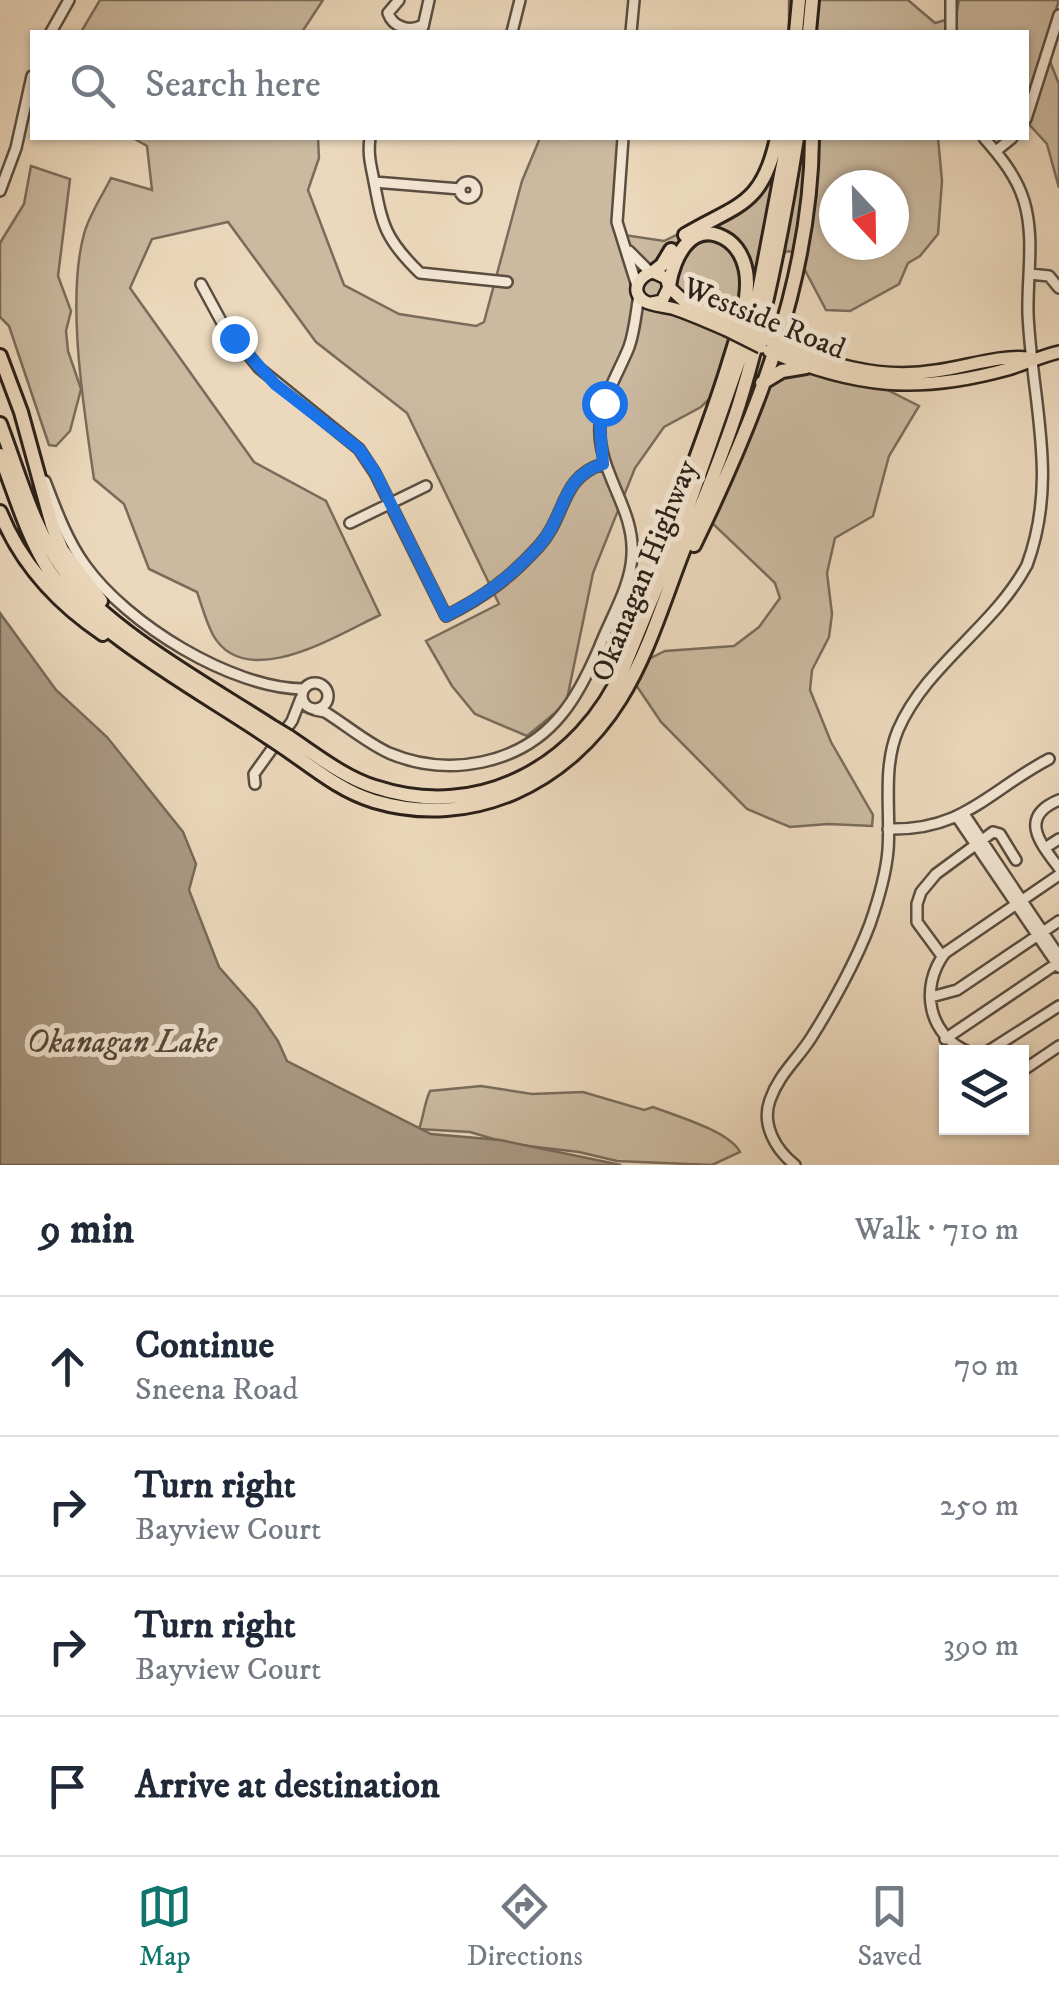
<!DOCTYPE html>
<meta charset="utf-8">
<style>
body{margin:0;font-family:"IM FELL DW Pica",serif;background:#f6f6f7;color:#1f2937}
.controls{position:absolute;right:30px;bottom:30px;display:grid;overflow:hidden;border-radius:0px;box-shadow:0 2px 8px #0004}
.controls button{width:90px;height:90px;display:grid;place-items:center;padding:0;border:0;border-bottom:2px solid #e0e1e3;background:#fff;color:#1f2937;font:50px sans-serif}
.compass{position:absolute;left:819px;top:170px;width:90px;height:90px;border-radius:50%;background:#fff;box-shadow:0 2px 8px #0004;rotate:158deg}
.stop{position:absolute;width:30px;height:30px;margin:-22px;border:8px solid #1a73e8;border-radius:50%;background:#fff}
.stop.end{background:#1a73e8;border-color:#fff;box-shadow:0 2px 10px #0008}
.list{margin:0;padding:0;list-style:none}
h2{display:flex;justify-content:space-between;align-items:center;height:130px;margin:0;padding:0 40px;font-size:42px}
h2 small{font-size:32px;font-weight:400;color:#747a83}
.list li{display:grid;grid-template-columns:65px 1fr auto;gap:30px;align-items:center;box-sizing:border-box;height:140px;padding:0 40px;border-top:2px solid #e0e1e3}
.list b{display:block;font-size:38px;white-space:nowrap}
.list p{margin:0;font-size:32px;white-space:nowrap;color:#747a83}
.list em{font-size:32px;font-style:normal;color:#747a83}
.icon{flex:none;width:55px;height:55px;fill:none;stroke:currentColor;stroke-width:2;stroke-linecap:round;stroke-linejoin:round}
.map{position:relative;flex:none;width:1059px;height:1165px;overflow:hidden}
.search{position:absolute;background:#fff;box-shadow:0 2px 8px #0004;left:30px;right:30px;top:30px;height:110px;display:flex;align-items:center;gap:25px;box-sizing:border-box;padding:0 35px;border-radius:0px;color:#747a83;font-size:38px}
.sheet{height:690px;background:#fff}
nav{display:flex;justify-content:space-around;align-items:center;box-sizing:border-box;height:140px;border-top:2px solid #e0e1e3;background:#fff;font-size:28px;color:#747a83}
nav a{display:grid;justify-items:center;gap:5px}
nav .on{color:#0f766e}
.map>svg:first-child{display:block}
</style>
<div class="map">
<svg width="1059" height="1165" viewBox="0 0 1059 1165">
<rect width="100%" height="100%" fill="#ecd8bc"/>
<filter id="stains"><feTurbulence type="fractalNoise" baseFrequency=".002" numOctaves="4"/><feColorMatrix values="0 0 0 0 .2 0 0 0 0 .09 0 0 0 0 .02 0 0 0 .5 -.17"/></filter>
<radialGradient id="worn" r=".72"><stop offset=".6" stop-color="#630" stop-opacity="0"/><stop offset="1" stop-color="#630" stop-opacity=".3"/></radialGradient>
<path fill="#cbb9a0" stroke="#7a6c5c" stroke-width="2.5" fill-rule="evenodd" d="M100,0H323L302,32H81Z
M789,0H908L935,23L956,17L959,0H1059L1049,33V59L1059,84V188L1047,144L1027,122L1026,32H789Z
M133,138H318L319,158L308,190L344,285L399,314L476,326L484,322L522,181L540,138H624L620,220L624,235L664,241L725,211L750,188L768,155L771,138H938L942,181L938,234L920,256L908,263L899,284L850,311L826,310L796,253L788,251L779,255L726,382L701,407L664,427L635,468L593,573L566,704L527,736L475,714L452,686L426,641L499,604L407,413L316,342L228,222L152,239L130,288L254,462L326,501L380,615C337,635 246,693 213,635C206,622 202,606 197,592L149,569L124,504L94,479C84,410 66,300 84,234C89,215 102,196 111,178L152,190L147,146ZM834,185H894V245H834Z
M31,166L70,179L58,276L71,311L66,331L68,351L81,389L70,431L56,446L49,445L9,326L0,317V243L24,204Z
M792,366H840L919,406L889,456L873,516L835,538L827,573L832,614L829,637L812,670L810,690L831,742L873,815L872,826L828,824L790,827L747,809L661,722L632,679L637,665L665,651L734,646L759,627L780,598L775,583L688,500L739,383Z
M481,1086L532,1094L583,1092L644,1110L653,1107C676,1116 729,1131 740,1152L712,1165L617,1161L579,1152L511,1144L470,1132L419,1129C424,1115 424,1104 430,1091Z"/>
<path fill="#aa9984" stroke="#776959" stroke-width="2.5" d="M0,613L56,690L107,737L183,832L196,864L189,890L219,967L256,1009L278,1041L287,1061L431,1134L500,1140L621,1165H0Z"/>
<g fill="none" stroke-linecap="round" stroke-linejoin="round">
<defs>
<path id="minor" d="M399,0L388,13C393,28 411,32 423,25
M951,0V32
M423,27L429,0
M51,32L69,0
M512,32L520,0
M631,32L634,0
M1026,119L1059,15
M370,138C368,152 370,162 373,176C382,223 383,237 420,273L507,282
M623,138L617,222L637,286
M996,151L1012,138
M374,182L460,189
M460 190a8 8 0 1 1 16 0a8 8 0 1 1-16 0Z
M0,191L16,148L32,76
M629,251L650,272
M1030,274L1049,276L1059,288
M201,284L221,321L259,368L359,449L375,473L446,616C484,597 510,578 539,546C567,515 560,477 603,464
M45,481C56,510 67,540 85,565C127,624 231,688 303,689
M350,523L426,486
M302 696a13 13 0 1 1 26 0a13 13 0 1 1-26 0Z
M315,710L325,712C346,725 367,743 389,753C448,778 521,765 562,714C577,696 590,669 599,648C610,619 631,586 632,555C635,507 597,473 600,425C602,398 619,372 629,347C635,330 636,312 639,295
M255,784L254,774L292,721L301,698
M1059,800C1018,817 1040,843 1059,868
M964,814L1059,956
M957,817L1059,967
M888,829C964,831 988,791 1049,759
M1045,848L1059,839
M942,956L917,922V904L921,892L936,874L993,832L1000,834L1016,860
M931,997L957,990L1059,921
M945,1039L1059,962
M969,1052C928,1036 919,987 945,953L1059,875
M987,1052L1059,1006
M1022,1071L1059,1046
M795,1165C776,1150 761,1125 770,1100C779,1074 797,1060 811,1038C832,1005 857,959 870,924C878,901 886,874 888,850C891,811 882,768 898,730C926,665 994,627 1027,565C1059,478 1032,403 1028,314C1027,276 1035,238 1024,201C1017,177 1000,156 984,138"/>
<path id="major" d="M669,287L685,302L730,323
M652,303L662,301L669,287L666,278L653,272C640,275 629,291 644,301C652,306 666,306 675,309C693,315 710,323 727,330
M770,341C826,362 875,381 936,371C967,367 998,355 1029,358
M769,351C854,388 918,394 1008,369C1025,364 1041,356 1059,352"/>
<path id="highway" d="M796,32L799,0
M809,32L812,0
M685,235C737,204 762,207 777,138
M653,272L662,265L671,250
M787,317L791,336L802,353
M0,356L21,412L52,525L62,550L101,601
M762,383L782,371L806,367
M0,424C19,474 33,529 65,572C106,630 213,688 274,728
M0,455C15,493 26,534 48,569C88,631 205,694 268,737
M0,512C21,564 57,603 103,634
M694,545C756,418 811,280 812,138
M661,556C682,492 708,431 728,366C736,339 747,311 747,283C747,268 742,251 729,241C693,216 673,257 669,286
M289,737C316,755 345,778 375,787C480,822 581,765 624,667L680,530L743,349L758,296L788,138
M283,747C311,766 340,791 374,801C472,830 568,783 620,699C649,653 665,596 685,546C704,499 724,452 739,404C766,317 783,227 797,138"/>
</defs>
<use href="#minor" stroke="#5a4e41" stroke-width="14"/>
<use href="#major" stroke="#2a2018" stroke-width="16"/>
<use href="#highway" stroke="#2a2018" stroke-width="18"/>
<use href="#minor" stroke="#f3e6d3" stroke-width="9"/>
<use href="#major" stroke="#ecd8bc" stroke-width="11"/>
<use href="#highway" stroke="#ecd8bc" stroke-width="12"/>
<defs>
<path id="major-bridge" d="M730,323L766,339
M727,330L761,347"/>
<path id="highway-bridge" d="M274,728L289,737
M268,737L283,747"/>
</defs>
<use href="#major-bridge" stroke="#2a2018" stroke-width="16" stroke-linecap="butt"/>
<use href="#highway-bridge" stroke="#2a2018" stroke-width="18" stroke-linecap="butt"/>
<use href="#major-bridge" stroke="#ecd8bc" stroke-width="11"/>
<use href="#highway-bridge" stroke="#ecd8bc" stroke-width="12"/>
</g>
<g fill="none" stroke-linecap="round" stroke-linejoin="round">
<path stroke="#1a73e8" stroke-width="12" d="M234,338L275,384L359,449L375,472L446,616C484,596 510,578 539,546C567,514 560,477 603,464L600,427L604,403"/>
</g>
<g text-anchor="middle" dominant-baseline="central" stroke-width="10" stroke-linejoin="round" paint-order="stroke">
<g font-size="30" fill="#2a2018" stroke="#f3e6d3">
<text transform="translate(764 319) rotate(22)">Westside Road</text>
<text transform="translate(645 571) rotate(-68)">Okanagan Highway</text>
</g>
<g font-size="32" font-style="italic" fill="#574a3e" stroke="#f3e6d3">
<text x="122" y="1043">Okanagan Lake</text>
</g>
</g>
<rect width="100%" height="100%" filter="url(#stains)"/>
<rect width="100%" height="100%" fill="url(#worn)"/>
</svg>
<div class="controls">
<button><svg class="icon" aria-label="layers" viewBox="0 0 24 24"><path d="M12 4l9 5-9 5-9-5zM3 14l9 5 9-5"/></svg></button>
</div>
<svg class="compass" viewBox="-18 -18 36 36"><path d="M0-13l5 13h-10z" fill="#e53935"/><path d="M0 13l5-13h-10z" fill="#747a83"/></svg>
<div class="stop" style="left:604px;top:403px"></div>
<div class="stop end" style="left:234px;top:338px"></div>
<div class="search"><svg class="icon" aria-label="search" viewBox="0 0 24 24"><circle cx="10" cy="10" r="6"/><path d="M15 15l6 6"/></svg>Search here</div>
</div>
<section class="sheet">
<h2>9 min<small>Walk · 710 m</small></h2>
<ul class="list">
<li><svg class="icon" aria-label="ahead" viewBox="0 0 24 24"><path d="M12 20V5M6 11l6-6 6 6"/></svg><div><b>Continue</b><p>Sneena Road</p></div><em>70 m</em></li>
<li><svg class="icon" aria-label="right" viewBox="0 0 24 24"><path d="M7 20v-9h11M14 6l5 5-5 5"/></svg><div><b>Turn right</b><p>Bayview Court</p></div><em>250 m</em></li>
<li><svg class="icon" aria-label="right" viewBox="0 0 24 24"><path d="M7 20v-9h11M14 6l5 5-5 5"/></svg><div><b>Turn right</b><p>Bayview Court</p></div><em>390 m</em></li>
<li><svg class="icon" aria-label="arrive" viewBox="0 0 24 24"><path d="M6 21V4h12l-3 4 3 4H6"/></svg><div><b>Arrive at destination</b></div></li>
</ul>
</section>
<nav>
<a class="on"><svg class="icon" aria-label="map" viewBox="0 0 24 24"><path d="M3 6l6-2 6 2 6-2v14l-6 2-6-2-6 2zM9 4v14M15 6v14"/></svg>Map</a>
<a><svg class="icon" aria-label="directions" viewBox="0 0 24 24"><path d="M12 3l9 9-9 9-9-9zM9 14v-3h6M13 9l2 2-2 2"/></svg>Directions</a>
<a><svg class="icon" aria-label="saved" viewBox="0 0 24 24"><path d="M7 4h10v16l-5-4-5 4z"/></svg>Saved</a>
</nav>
